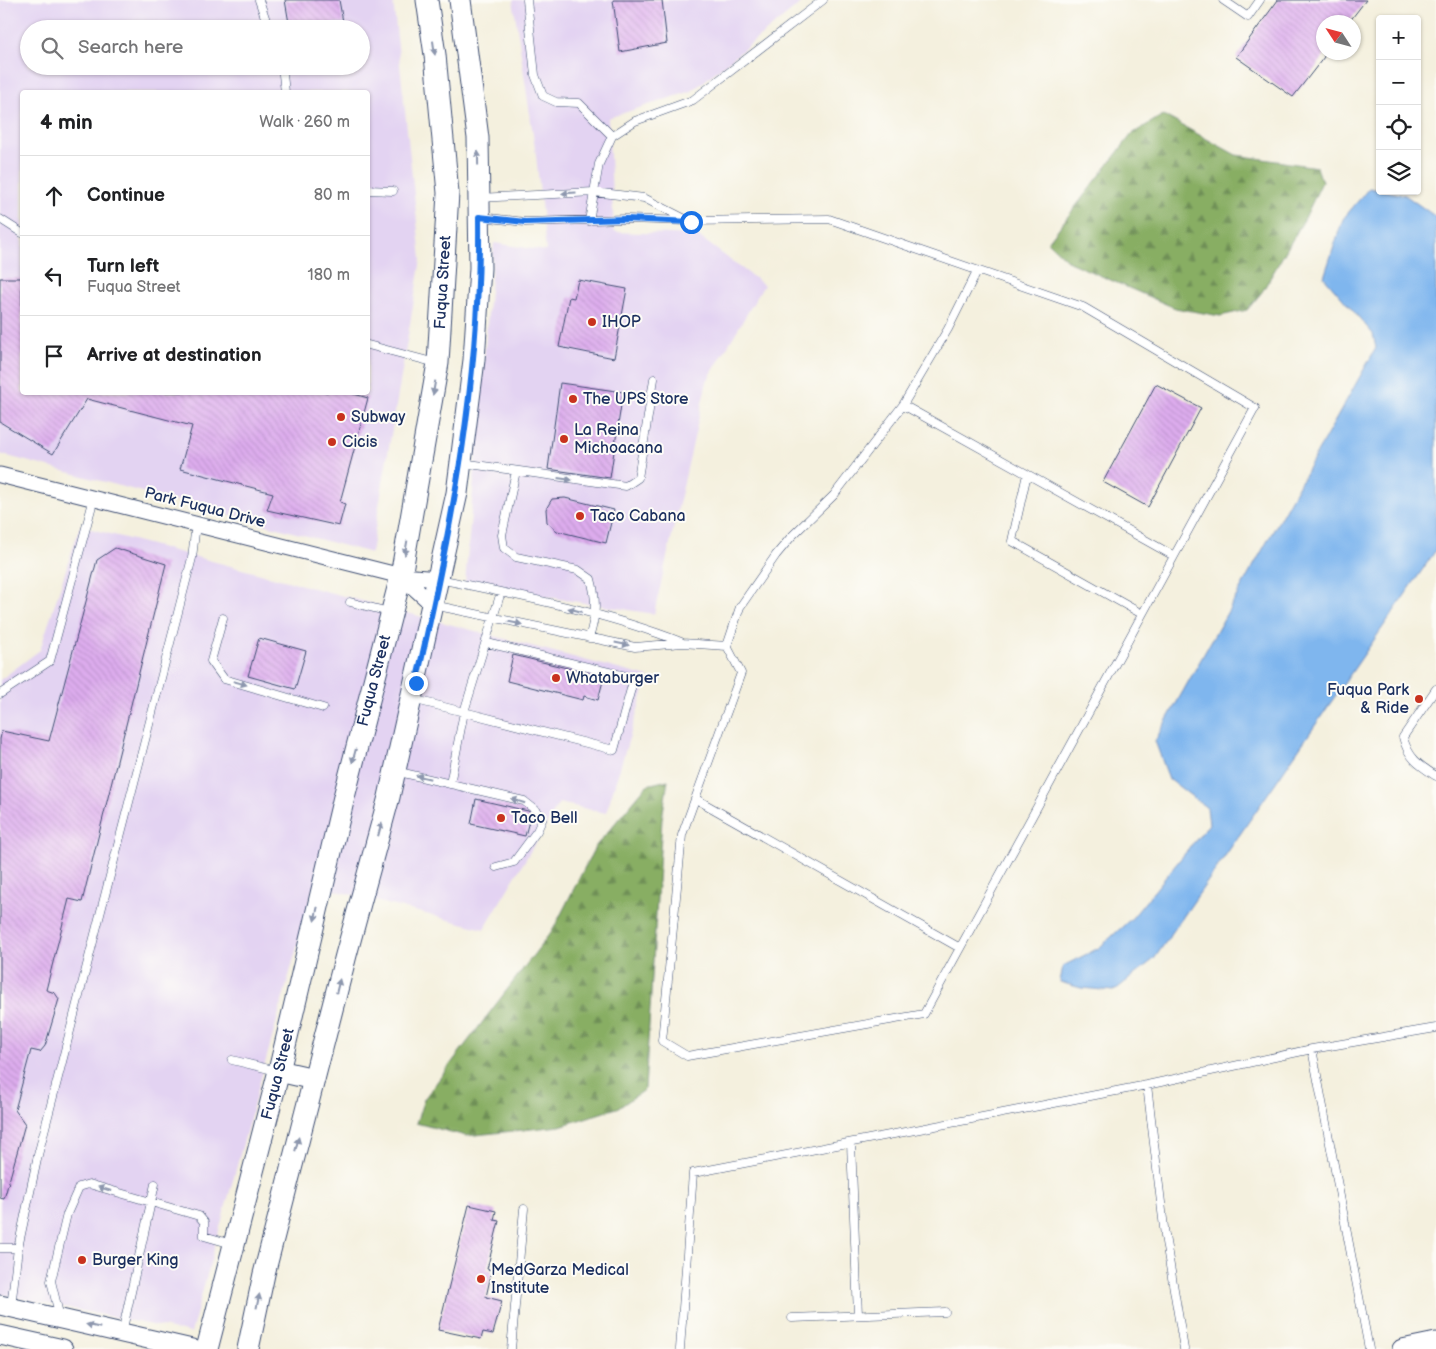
<!DOCTYPE html>
<meta charset="utf-8">
<style>
body{margin:0;font-family:"Balsamiq Sans",sans-serif;background:#f2f2f2;color:#202124}
.controls{position:absolute;right:15px;top:15px;display:grid;overflow:hidden;border-radius:5px;box-shadow:0 1px 4px #0004}
.controls button{width:45px;height:45px;display:grid;place-items:center;padding:0;border:0;border-bottom:1px solid #e0e0e0;background:#fff;color:#202124;font:25px sans-serif}
.compass{position:absolute;left:1316px;top:15px;width:45px;height:45px;border-radius:50%;background:#fff;box-shadow:0 1px 4px #0004;rotate:306deg}
.stop{position:absolute;width:15px;height:15px;margin:-11px;border:4px solid #1a73e8;border-radius:50%;background:#fff}
.stop.end{background:#1a73e8;border-color:#fff;box-shadow:0 1px 5px #0008}
.list{margin:0;padding:0;list-style:none}
h2{display:flex;justify-content:space-between;align-items:center;height:65px;margin:0;padding:0 20px;font-size:21px}
h2 small{font-size:16px;font-weight:400;color:#757577}
.list li{display:grid;grid-template-columns:32px 1fr auto;gap:15px;align-items:center;box-sizing:border-box;height:80px;padding:0 20px;border-top:1px solid #e0e0e0}
.list b{display:block;font-size:19px;white-space:nowrap}
.list p{margin:0;font-size:16px;white-space:nowrap;color:#757577}
.list em{font-size:16px;font-style:normal;color:#757577}
.icon{flex:none;width:28px;height:28px;fill:none;stroke:currentColor;stroke-width:2;stroke-linecap:round;stroke-linejoin:round}
.map{position:relative;flex:none;width:1436px;height:1349px;overflow:hidden}
.search{position:absolute;background:#fff;box-shadow:0 1px 4px #0004;left:20px;top:20px;width:350px;height:55px;display:flex;align-items:center;gap:12px;box-sizing:border-box;padding:0 18px;border-radius:28px;color:#757577;font-size:19px}
.panel{position:absolute;background:#fff;box-shadow:0 1px 4px #0004;left:20px;top:90px;width:350px;height:305px;border-radius:5px}
.map>svg:first-child{display:block}
</style>
<div class="map">
<svg width="1436" height="1349" viewBox="0 0 1436 1349">
<defs>
<pattern id="forest-firs" width="22" height="20" patternUnits="userSpaceOnUse" patternTransform="scale(1.25)"><rect width="22" height="20" fill="#88ae64"/><path d="M5 1l3.5 6h-7zM16 11l3.5 6h-7z" fill="#6e8e56"/></pattern>
<pattern id="building-back-hatch" width="6" height="6" patternUnits="userSpaceOnUse" patternTransform="scale(1.25)"><rect width="6" height="6" fill="#ddaced"/><path d="M-1 5l2 2M0 0l6 6M5-1l2 2" fill="none" stroke="#bd94ce"/></pattern>
</defs>
<rect width="100%" height="100%" fill="#fdfcf7"/>
<filter id="ink" filterUnits="userSpaceOnUse"><feTurbulence type="fractalNoise" baseFrequency=".02" numOctaves="2"/><feDisplacementMap in="SourceGraphic" scale="10" xChannelSelector="R" yChannelSelector="G"/><feConvolveMatrix kernelMatrix="1 2 1 2 8 2 1 2 1" color-interpolation-filters="sRGB"/></filter>
<filter id="wash" filterUnits="userSpaceOnUse"><feTurbulence type="fractalNoise" baseFrequency=".0096" numOctaves="4" result="noise"/><feDisplacementMap in="SourceGraphic" scale="20" xChannelSelector="R" yChannelSelector="G"/><feGaussianBlur stdDeviation="1.12" result="paint"/><feColorMatrix in="noise" values="0 0 0 0 0 0 0 0 0 0 0 0 0 0 0 0 0 1.4 0 .05"/><feComposite in="paint" operator="in"/></filter>
<g filter="url(#wash)">
<rect width="100%" height="100%" fill="#f4f0de"/>
<path fill="#e3d3f2" fill-rule="evenodd" d="M0,0H393L421,259L371,553L0,454ZM29,29H361V66H29ZM22,92H368V392H22Z
M513,0H805L692,91L608,118L614,232L697,235L764,285L707,381L654,614L465,584L494,243L546,251L536,155Z
M80,526L648,677L606,813L559,803L484,929L314,885L191,1333L0,1294V680L40,650Z"/>
<path fill="url(#forest-firs)" stroke="#526e61" d="M1163,115L1236,155L1317,167L1322,182L1305,218L1262,292L1247,310L1220,316L1175,308L1069,262L1048,242L1132,134Z
M668,780L662,819L645,1089L620,1107L560,1126L466,1136L416,1123L424,1099L554,928L595,847L647,785Z"/>
<path fill="#7fb6ee" stroke="#4d72a6" d="M1369,188L1405,195L1436,217V550L1154,959L1114,991L1081,988L1060,982L1063,966L1099,948L1133,917L1209,824L1207,808L1169,779L1155,741L1376,348L1373,334L1324,277L1343,219Z"/>
<g id="blocks">
<path fill="url(#building-back-hatch)" d="M285,0H339L343,22L290,29Z
M613,0H662L667,43L620,52Z
M1278,0H1366L1349,22H1324V57L1293,97L1236,57Z
M0,278H22V392H347L368,398L340,502L345,504L339,526L267,510L273,493L180,469L192,426L87,399L53,454L0,422Z
M578,280L627,289L614,358L559,347L569,297L574,298Z
M560,383L623,392L610,478L548,469Z
M1156,384L1201,408L1148,507L1103,482Z
M565,498L614,510L606,543L557,531L547,522L546,509L552,499Z
M115,548L166,564L82,902L69,899L46,990L55,993L59,999L45,1046L40,1052L31,1050L15,1110L25,1124L4,1199L0,1198V739L2,731L49,741L97,560Z
M259,638L306,651L295,689L248,676Z
M513,655L604,677L598,700L584,696L583,700L507,681Z
M476,799L528,811L531,813L525,836L471,824Z
M469,1205L496,1211L494,1220L499,1221L487,1269L492,1270L486,1297L502,1301L493,1334L483,1332L481,1339L438,1330Z"/>
</g>
</g>
<g filter="url(#ink)">
<use href="#blocks" fill-opacity="0" stroke="#3c4c71" stroke-width="1"/>
<g fill="none" stroke-linecap="round" stroke-linejoin="round">
<defs>
<path id="service" d="M259,0L269,29
M527,0L535,75L543,96L556,102L579,103L612,136
M1223,0L1248,17L1260,0
M282,66L285,92
M368,190L393,191
M479,198L594,192L644,198L689,221
M0,219L22,233
M589,221L599,164L612,136L635,121L693,100L823,0
M368,345L436,363
M903,405L1174,556
M462,463L626,486L638,478L654,379
M516,471L502,535L504,548L516,557L578,570L591,579C597,601 596,616 589,638
M1027,474L1012,541L1142,614
M439,579C520,596 604,612 681,642
M350,602L389,612
M433,605L635,647L682,643L727,646L741,673L682,835L662,1041L687,1056L924,1014L1255,408L1083,307L829,219L691,221L626,219L525,222L481,217
M223,618L211,661L224,679L323,708
M487,643L634,678L614,750L464,712L501,592
M727,646L740,607L776,555L791,537L834,495L903,405L948,329L977,271
M1436,689L1403,737C1408,758 1419,765 1436,776
M0,694L50,661L94,498
M412,699L464,712L450,784
M395,771L524,801L538,812L542,820L537,831L514,862L496,867
M696,799L960,948
M1312,1049L1369,1349
M232,1060L277,1071
M1147,1085L1165,1236L1184,1349
M851,1143L858,1315
M0,1248H18
M11,1307L18,1248L38,1155L192,558L196,524
M60,1318L51,1281L67,1214L79,1187L89,1184L199,1216L204,1222V1236L232,1244
M792,1318L945,1312
M122,1333L155,1184
M511,1349L524,1209
M680,1349L693,1173L1147,1085L1312,1049L1436,1028"/>
<path id="minor" d="M0,475L401,576L439,579
M401,576L433,605"/>
<path id="tertiary" d="M0,1305L192,1349
M0,1335L63,1349
M1402,1349L1436,1342"/>
<g id="secondary">
<path d="M279,1071L314,1079"/>
<path id="s1" d="M207,1349L279,1071L344,797L401,576L438,363L448,193L435,55L427,0"/>
<path d="M248,1349L264,1274L346,955L389,797L457,493L474,360L480,268L478,138L460,0"/>
</g>
</defs>
<use href="#service" stroke="#3c4c71" stroke-width="9"/>
<use href="#minor" stroke="#3c4c71" stroke-width="17"/>
<use href="#tertiary" stroke="#3c4c71" stroke-width="21"/>
<use href="#secondary" stroke="#3c4c71" stroke-width="23"/>
<use href="#service" stroke="#fff" stroke-width="8"/>
<use href="#minor" stroke="#fff" stroke-width="15"/>
<use href="#tertiary" stroke="#fff" stroke-width="19"/>
<use href="#secondary" stroke="#fff" stroke-width="21"/>
</g>
<defs><path id="oneway-solid" d="M-6-.8H1V-3.2L6.5 0L1 3.2V.8H-6Z" transform="scale(1.25)"/></defs>
<g fill="#8d97ae">
<use href="#oneway-solid" transform="translate(434 48) rotate(82)"/>
<use href="#oneway-solid" transform="translate(478 158) rotate(-91)"/>
<use href="#oneway-solid" transform="translate(569 193) rotate(177)"/>
<use href="#oneway-solid" transform="translate(434 388) rotate(100)"/>
<use href="#oneway-solid" transform="translate(565 479) rotate(8)"/>
<use href="#oneway-solid" transform="translate(406 548) rotate(100)"/>
<use href="#oneway-solid" transform="translate(575 610) rotate(-165)"/>
<use href="#oneway-solid" transform="translate(515 623) rotate(12)"/>
<use href="#oneway-solid" transform="translate(622 644) rotate(11)"/>
<use href="#oneway-solid" transform="translate(240 683) rotate(16)"/>
<use href="#oneway-solid" transform="translate(354 756) rotate(105)"/>
<use href="#oneway-solid" transform="translate(423 777) rotate(-167)"/>
<use href="#oneway-solid" transform="translate(518 801) rotate(-162)"/>
<use href="#oneway-solid" transform="translate(380 829) rotate(-75)"/>
<use href="#oneway-solid" transform="translate(316 914) rotate(103)"/>
<use href="#oneway-solid" transform="translate(338 986) rotate(-76)"/>
<use href="#oneway-solid" transform="translate(297 1144) rotate(-76)"/>
<use href="#oneway-solid" transform="translate(105 1189) rotate(-163)"/>
<use href="#oneway-solid" transform="translate(258 1301) rotate(-78)"/>
<use href="#oneway-solid" transform="translate(93 1326) rotate(-167)"/>
</g>
</g>
<g fill="none" stroke-linecap="round" stroke-linejoin="round" filter="url(#ink)">
<path stroke="#1a73e8" stroke-width="6" d="M416,683C452,528 481,376 479,217L525,222L626,219L691,222"/>
</g>
<g fill="#c8321e" stroke="#fdfcf7" stroke-width="2">
<circle cx="592" cy="322" r="5"/>
<circle cx="573" cy="399" r="5"/>
<circle cx="341" cy="417" r="5"/>
<circle cx="564" cy="439" r="5"/>
<circle cx="332" cy="442" r="5"/>
<circle cx="580" cy="516" r="5"/>
<circle cx="556" cy="678" r="5"/>
<circle cx="1419" cy="699" r="5"/>
<circle cx="501" cy="818" r="5"/>
<circle cx="82" cy="1260" r="5"/>
<circle cx="481" cy="1279" r="5"/>
</g>
<g text-anchor="middle" dominant-baseline="central" stroke-width="4" stroke-linejoin="round" paint-order="stroke">
<g font-size="16" fill="#1b2f5e" stroke="#fdfcf7">
<text stroke="none"><textPath href="#s1" startOffset="1094">Fuqua Street</textPath></text>
<text transform="translate(205 508) rotate(14)">Park Fuqua Drive</text>
<text stroke="none"><textPath href="#s1" startOffset="689">Fuqua Street</textPath></text>
<text stroke="none"><textPath href="#s1" startOffset="284">Fuqua Street</textPath></text>
</g>
<g font-size="16" fill="#1b2f5e" stroke="#fdfcf7" text-anchor="start">
<text x="602" y="322">IHOP</text>
<text x="583" y="399">The UPS Store</text>
<text x="351" y="417">Subway</text>
<text x="574" y="430">La Reina<tspan x="574" dy="18">Michoacana</tspan></text>
<text x="342" y="442">Cicis</text>
<text x="590" y="516">Taco Cabana</text>
<text x="566" y="678">Whataburger</text>
<text x="1409" y="690" text-anchor="end">Fuqua Park<tspan x="1409" dy="18">&amp; Ride</tspan></text>
<text x="511" y="818">Taco Bell</text>
<text x="92" y="1260">Burger King</text>
<text x="491" y="1270">MedGarza Medical<tspan x="491" dy="18">Institute</tspan></text>
</g>
</g>
</svg>
<div class="controls">
<button>+</button>
<button>−</button>
<button><svg class="icon" aria-label="locate" viewBox="0 0 24 24"><circle cx="12" cy="12" r="6"/><path d="M12 2v4M12 18v4M2 12h4M18 12h4"/></svg></button>
<button><svg class="icon" aria-label="layers" viewBox="0 0 24 24"><path d="M12 4l9 5-9 5-9-5zM3 14l9 5 9-5"/></svg></button>
</div>
<svg class="compass" viewBox="-18 -18 36 36"><path d="M0-13l5 13h-10z" fill="#e53935"/><path d="M0 13l5-13h-10z" fill="#757577"/></svg>
<div class="stop" style="left:691px;top:222px"></div>
<div class="stop end" style="left:416px;top:683px"></div>
<div class="search"><svg class="icon" aria-label="search" viewBox="0 0 24 24"><circle cx="10" cy="10" r="6"/><path d="M15 15l6 6"/></svg>Search here</div>
<section class="panel">
<h2>4 min<small>Walk · 260 m</small></h2>
<ul class="list">
<li><svg class="icon" aria-label="ahead" viewBox="0 0 24 24"><path d="M12 20V5M6 11l6-6 6 6"/></svg><div><b>Continue</b></div><em>80 m</em></li>
<li><svg class="icon" aria-label="left" viewBox="0 0 24 24"><path d="M17 20v-9H6M10 6l-5 5 5 5"/></svg><div><b>Turn left</b><p>Fuqua Street</p></div><em>180 m</em></li>
<li><svg class="icon" aria-label="arrive" viewBox="0 0 24 24"><path d="M6 21V4h12l-3 4 3 4H6"/></svg><div><b>Arrive at destination</b></div></li>
</ul>
</section>
</div>
